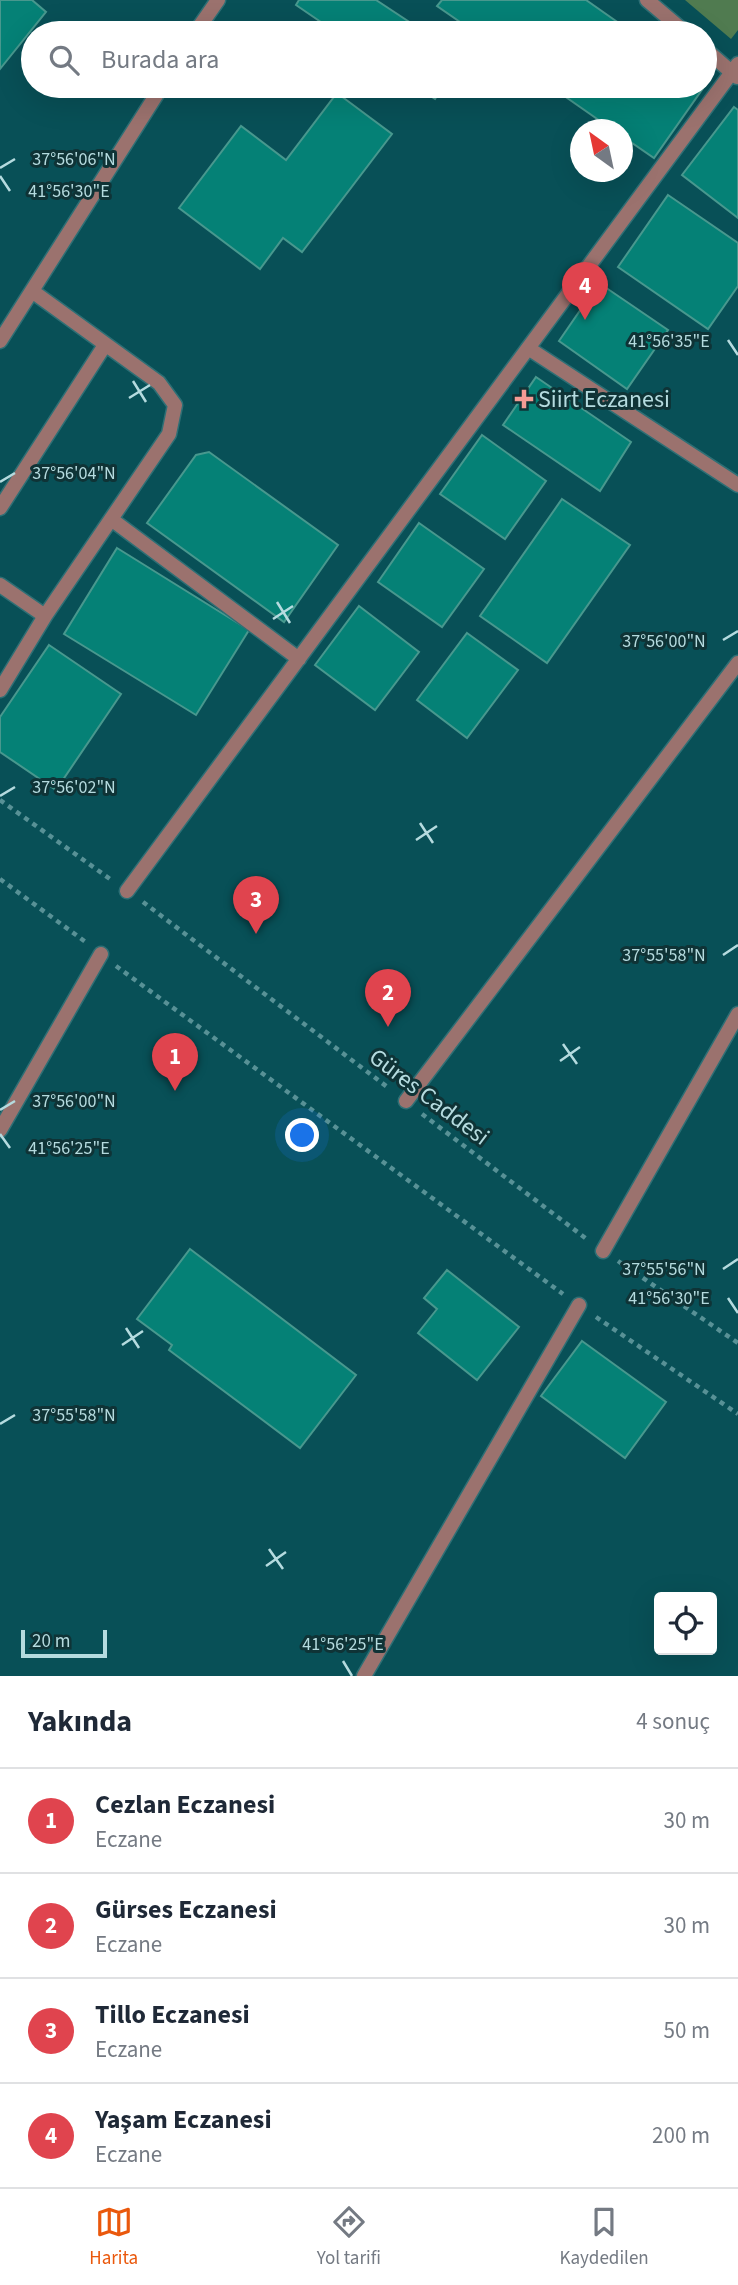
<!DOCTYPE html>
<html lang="tr">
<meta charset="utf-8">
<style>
body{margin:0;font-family:"Source Sans 3",sans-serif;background:#f2f2f3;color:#1f2937}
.controls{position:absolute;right:21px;bottom:21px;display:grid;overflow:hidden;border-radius:7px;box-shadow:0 7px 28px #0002}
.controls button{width:63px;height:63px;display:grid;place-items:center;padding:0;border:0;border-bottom:2px solid #e0e1e3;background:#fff;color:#1f2937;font:35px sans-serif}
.compass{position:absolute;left:570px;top:119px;width:63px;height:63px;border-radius:50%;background:#fff;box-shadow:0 7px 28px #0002;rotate:327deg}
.scale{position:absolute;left:21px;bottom:18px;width:86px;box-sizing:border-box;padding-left:7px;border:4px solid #b5dbdf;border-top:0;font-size:19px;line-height:24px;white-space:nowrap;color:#b5dbdf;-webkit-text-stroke:5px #0f3336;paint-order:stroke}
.you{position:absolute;left:303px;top:1136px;width:24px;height:24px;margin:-18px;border:5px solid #fff;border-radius:50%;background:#1a73e8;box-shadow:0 0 0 10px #1a73e833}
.badge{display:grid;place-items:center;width:46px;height:46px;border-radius:50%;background:#ea580c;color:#fff;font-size:23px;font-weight:700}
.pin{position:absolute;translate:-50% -58px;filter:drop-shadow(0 2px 4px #0008)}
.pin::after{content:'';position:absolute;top:37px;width:24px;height:21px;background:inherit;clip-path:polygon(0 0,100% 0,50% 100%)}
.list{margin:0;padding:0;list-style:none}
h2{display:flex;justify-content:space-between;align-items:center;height:91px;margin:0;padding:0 28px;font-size:30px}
h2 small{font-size:23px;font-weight:400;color:#747a83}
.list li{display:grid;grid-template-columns:46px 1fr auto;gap:21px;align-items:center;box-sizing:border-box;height:105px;padding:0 28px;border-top:2px solid #e0e1e3}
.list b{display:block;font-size:26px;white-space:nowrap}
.list p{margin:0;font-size:23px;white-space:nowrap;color:#747a83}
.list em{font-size:23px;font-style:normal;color:#747a83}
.icon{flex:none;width:38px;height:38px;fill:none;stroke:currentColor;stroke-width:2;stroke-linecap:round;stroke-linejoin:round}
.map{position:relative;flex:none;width:738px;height:1676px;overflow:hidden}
.search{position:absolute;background:#fff;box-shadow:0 7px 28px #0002;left:21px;right:21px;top:21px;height:77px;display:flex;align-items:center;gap:18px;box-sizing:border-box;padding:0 24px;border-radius:38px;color:#747a83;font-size:26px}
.sheet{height:511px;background:#fff}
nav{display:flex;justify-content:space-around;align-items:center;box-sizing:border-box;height:98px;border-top:2px solid #e0e1e3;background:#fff;font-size:19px;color:#747a83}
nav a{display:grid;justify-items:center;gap:4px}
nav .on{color:#ea580c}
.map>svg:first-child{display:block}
</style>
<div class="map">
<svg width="738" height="1676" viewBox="0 0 738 1676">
<rect width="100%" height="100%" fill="#085057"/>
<path fill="#507b50" d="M685,0H738V30L731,39Z"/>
<path fill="#058176" stroke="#48988e" stroke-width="2" d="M0,0H32L46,12L0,69Z
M299,0H376L426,33H337L296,5Z
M442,0H586L633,33H476L437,6Z
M705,83L706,84L654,158L622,136V130H613L550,86H705Z
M415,86H444L435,99Z
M337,93L392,134L302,252L283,238L260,269L179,208L241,126L286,160Z
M734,107L738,110V218L682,175Z
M668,195L738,243V286L708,329L618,267Z
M599,283L668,330L627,389L559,341Z
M536,377L631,442L600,491L503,425Z
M482,435L546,481L505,539L440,494Z
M209,452L338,545L284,622L147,523L196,455Z
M562,499L630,545L547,663L480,616Z
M419,523L484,569L442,627L378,582Z
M117,548L249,630L196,715L64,634Z
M359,606L419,652L375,710L315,665Z
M467,633L518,670L467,738L417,700Z
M49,645L121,694L56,790L0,752V717Z
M190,1249L356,1375L300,1448L169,1350L172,1345L137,1319Z
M447,1270L519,1327L477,1380L418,1333L437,1309L424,1298Z
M582,1341L666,1402L625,1458L541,1396Z"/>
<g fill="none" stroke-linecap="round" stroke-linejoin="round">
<defs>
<path id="street" d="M647,0L686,33
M195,33L218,0
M705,49L737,77
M0,341L162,86
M528,348L738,485
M0,508L105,345
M111,519L299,659
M0,585L45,616
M0,690L45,616L169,434L175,405L159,383L32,291
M127,891L738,64
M406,1101L738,663
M0,1130L101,954
M603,1251L738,1014
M364,1676L579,1305"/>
</defs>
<use href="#street" stroke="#2e6f75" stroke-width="17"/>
<path stroke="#589196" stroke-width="4.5" stroke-dasharray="5 5" stroke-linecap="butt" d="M0,800L110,879
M0,879L87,943
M143,902L390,1089
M116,966L563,1294
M422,1114L588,1240
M618,1261L738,1343
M596,1317L738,1414"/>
<use href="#street" stroke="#9b726e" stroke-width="14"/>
</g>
<path fill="none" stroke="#b5dbdf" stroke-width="2.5" d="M0,168L15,159M0,176L10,191M728,340L738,355M133,381L146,402M129,398L150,385M0,482L15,473M277,602L290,623M273,619L293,606M723,640L738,631M0,796L15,787M420,823L433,843M416,840L437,826M723,955L738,945M563,1044L577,1064M560,1061L580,1047M0,1110L15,1101M0,1134L10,1148M723,1269L738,1259M728,1298L738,1313M126,1328L139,1348M122,1345L143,1331M0,1424L15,1415M269,1549L283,1569M266,1566L286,1552M343,1661L352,1676"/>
<path fill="#f59c95" stroke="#0f3336" stroke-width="2.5" d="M520.5 388.5h7v7h7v7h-7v7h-7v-7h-7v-7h7z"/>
<g text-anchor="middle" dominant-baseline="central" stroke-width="6" stroke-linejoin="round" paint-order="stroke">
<g font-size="24" fill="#b5dbdf" stroke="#0f3336" text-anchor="start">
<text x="538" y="399">Siirt Eczanesi</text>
</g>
<g font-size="24" fill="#b5dbdf" stroke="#0f3336">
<text transform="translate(429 1097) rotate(37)">Güres Caddesi</text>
</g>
</g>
<g font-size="18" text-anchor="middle" fill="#b5dbdf" stroke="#0f3336" stroke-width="6" stroke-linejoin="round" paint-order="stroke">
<text x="74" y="165">37°56'06"N</text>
<text x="69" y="197">41°56'30"E</text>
<text x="669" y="347">41°56'35"E</text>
<text x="74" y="479">37°56'04"N</text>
<text x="664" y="647">37°56'00"N</text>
<text x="74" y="793">37°56'02"N</text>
<text x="664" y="961">37°55'58"N</text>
<text x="74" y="1107">37°56'00"N</text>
<text x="69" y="1154">41°56'25"E</text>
<text x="664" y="1275">37°55'56"N</text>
<text x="669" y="1304">41°56'30"E</text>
<text x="74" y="1421">37°55'58"N</text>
<text x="343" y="1650">41°56'25"E</text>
</g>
</svg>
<div class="controls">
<button><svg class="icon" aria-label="locate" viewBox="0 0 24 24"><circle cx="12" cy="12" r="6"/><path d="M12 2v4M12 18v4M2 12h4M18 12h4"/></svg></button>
</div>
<svg class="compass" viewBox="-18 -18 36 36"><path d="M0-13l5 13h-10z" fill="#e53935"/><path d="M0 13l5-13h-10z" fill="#747a83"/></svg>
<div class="scale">20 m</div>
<div class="you"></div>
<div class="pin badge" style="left:175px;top:1091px;background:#e0444e">1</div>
<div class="pin badge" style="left:388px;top:1027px;background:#e0444e">2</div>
<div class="pin badge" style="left:256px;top:934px;background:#e0444e">3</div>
<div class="pin badge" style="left:585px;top:320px;background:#e0444e">4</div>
<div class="search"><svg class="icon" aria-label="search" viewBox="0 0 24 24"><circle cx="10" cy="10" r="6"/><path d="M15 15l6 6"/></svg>Burada ara</div>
</div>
<section class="sheet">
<h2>Yakında<small>4 sonuç</small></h2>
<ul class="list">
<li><span class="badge" style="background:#e0444e">1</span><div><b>Cezlan Eczanesi</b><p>Eczane</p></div><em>30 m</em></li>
<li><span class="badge" style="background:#e0444e">2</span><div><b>Gürses Eczanesi</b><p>Eczane</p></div><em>30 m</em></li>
<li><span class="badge" style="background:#e0444e">3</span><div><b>Tillo Eczanesi</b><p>Eczane</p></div><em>50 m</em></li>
<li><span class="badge" style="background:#e0444e">4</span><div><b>Yaşam Eczanesi</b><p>Eczane</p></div><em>200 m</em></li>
</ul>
</section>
<nav>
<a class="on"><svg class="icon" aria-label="map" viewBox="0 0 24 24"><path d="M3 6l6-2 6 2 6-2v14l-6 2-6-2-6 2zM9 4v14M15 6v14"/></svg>Harita</a>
<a><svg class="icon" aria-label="directions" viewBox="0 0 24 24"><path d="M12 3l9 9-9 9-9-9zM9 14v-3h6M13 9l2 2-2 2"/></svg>Yol tarifi</a>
<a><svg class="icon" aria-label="saved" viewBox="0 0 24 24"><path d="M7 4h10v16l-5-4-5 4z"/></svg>Kaydedilen</a>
</nav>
